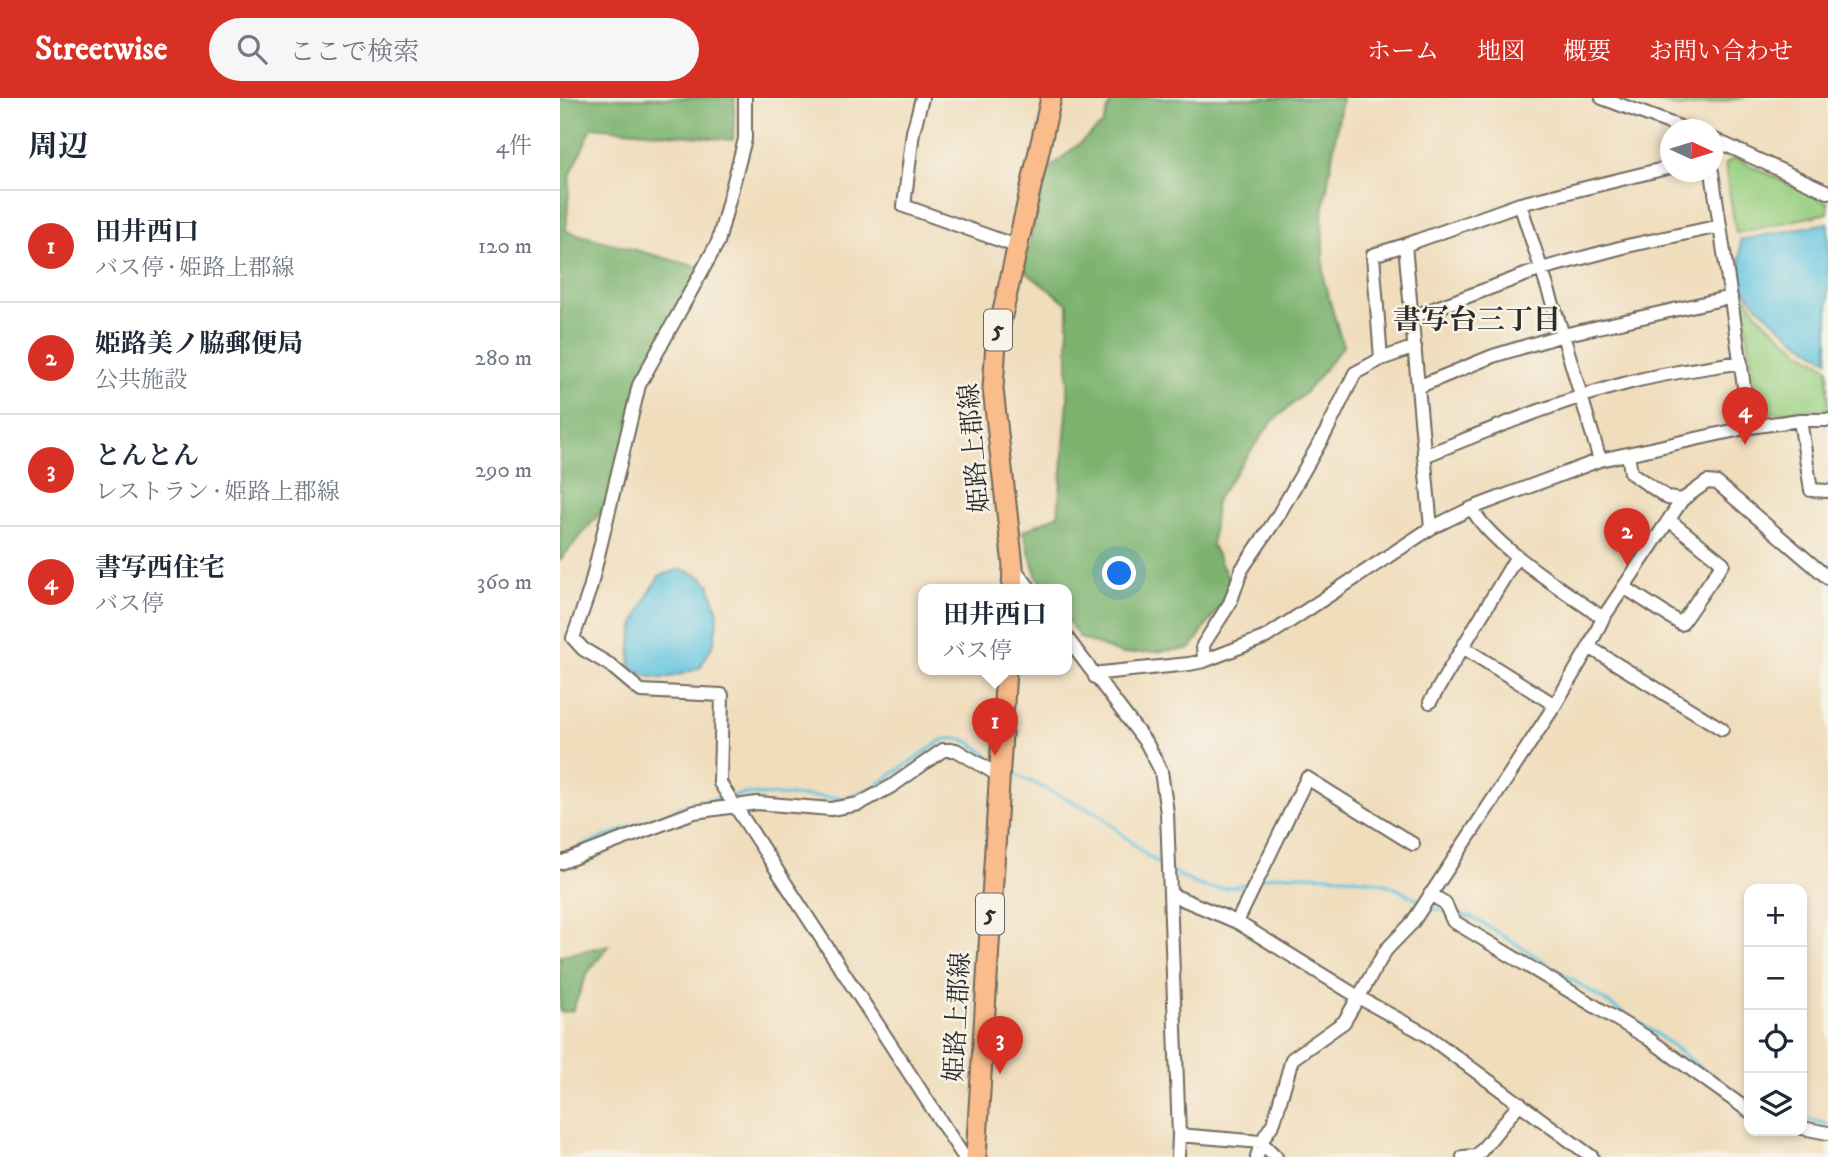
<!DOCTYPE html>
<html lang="ja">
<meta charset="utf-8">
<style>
body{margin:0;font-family:"IM FELL DW Pica","Noto Serif JP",serif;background:#f6f6f7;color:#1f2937}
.controls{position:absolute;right:21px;bottom:21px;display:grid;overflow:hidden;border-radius:14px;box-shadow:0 4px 10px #0003}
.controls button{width:63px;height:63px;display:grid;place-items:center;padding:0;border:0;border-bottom:2px solid #e0e1e3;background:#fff;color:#1f2937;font:35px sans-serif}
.compass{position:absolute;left:1100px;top:21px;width:63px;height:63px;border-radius:50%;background:#fff;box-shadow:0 4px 10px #0003;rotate:94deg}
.you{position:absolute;left:560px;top:476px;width:24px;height:24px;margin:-18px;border:5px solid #fff;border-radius:50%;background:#1a73e8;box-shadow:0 0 0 10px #1a73e833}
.badge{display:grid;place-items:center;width:46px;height:46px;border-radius:50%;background:#d93025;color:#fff;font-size:23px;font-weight:700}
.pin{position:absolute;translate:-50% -58px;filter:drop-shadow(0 2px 4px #0008)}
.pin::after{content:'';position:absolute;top:37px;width:24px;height:21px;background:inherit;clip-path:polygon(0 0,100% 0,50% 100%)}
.popup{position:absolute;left:358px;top:486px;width:154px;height:91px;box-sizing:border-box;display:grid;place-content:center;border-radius:14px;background:#fff;filter:drop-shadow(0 2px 5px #0005);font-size:23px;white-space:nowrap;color:#747a83}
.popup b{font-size:26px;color:#1f2937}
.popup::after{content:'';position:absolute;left:50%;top:100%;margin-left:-14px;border:14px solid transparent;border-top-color:#fff}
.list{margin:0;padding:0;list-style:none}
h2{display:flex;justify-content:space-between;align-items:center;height:91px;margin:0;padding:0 28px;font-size:30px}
h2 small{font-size:23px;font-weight:400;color:#747a83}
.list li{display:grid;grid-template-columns:46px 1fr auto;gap:21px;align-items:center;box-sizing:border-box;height:112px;padding:0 28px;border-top:2px solid #e0e1e3}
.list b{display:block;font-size:26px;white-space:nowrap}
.list p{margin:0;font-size:23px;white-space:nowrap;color:#747a83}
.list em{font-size:23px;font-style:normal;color:#747a83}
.icon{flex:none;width:38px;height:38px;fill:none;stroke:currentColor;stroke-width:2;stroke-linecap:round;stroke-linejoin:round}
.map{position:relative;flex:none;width:1268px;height:1059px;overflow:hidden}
header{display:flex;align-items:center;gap:42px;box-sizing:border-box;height:98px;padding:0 35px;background:#d93025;color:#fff}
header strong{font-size:33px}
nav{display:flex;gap:38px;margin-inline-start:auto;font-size:24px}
.search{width:490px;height:63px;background:#f6f6f7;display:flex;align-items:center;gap:18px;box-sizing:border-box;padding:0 24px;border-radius:38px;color:#747a83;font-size:26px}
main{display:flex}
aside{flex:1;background:#fff}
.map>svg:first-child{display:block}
</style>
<header>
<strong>Streetwise</strong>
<div class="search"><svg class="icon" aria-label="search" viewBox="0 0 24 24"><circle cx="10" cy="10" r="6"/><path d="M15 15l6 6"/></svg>ここで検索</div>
<nav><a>ホーム</a><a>地図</a><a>概要</a><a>お問い合わせ</a></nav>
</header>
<main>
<aside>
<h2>周辺<small>4件</small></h2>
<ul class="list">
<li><span class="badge">1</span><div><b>田井西口</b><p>バス停 · 姫路上郡線</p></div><em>120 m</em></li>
<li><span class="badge">2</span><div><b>姫路美ノ脇郵便局</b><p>公共施設</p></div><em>280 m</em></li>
<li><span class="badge">3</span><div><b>とんとん</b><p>レストラン · 姫路上郡線</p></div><em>290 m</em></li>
<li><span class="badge">4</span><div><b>書写西住宅</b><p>バス停</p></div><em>360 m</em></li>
</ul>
</aside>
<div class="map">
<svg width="1268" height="1059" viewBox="0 0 1268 1059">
<rect width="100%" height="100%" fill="#f7f3e8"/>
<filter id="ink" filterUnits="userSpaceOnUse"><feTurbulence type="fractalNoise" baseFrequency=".0143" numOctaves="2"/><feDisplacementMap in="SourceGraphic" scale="14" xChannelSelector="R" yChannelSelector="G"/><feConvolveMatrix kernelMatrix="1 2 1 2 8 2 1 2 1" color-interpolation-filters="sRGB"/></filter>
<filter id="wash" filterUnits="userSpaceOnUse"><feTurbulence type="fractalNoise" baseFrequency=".00686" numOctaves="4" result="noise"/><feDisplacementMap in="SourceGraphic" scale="28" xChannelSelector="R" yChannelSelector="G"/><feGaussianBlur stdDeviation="1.57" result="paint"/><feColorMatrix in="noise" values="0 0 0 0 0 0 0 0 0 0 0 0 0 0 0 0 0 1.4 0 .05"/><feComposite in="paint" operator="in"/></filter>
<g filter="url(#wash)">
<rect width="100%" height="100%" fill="#f0ddbc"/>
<path fill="#98cf80" stroke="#627d56" stroke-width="2" d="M1082,0H1185L1120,10Z
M1175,60L1268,105V115L1176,135L1165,66Z
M1180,190L1200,219L1238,251L1268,270V311L1204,315L1199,309Z"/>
<path fill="#7ab26e" stroke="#526e4c" stroke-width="2" d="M0,0H175L173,42L32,29L10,78L6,133L141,170L76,297L63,388L0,462Z
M552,0H782L762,120L764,183L783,248L747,293L710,326L656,402L652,447L673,490L630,551L562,556L520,540L507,521V492H486L476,477L463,433L498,417L508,304V206L463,172L486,73L543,26Z
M49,847L27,876L12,913L0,914V858Z"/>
<path fill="#62c5e0" stroke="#467886" stroke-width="2" d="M1268,125V262C1247,250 1190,209 1183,186C1179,173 1181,155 1180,142Z
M121,471L140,478L149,486L158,515L154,544L140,570C112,579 96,588 71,569C68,530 80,510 99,478Z"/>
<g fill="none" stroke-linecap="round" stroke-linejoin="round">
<path stroke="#62c5e0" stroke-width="3.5" d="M446,672L539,716L586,757L605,769
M173,698L183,696L288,700L314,689L382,642C405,636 417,648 434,663
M0,757L127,707L166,699
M612,773C644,793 655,795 693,784
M703,780C725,773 799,779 822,785C836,789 849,797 862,804
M868,808L884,813
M892,815L912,819L977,859L1095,935L1165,988
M1177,997L1189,1005
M1242,1020L1268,1026"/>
</g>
</g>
<g filter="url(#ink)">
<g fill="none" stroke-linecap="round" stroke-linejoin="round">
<defs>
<path id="minor" d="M185,0V41L158,144L79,287L30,491L13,540L23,551L50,567L81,593L162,597L160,685L404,1059
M362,0L353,34L344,108L456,148
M1042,0L1128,32
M1153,41L1268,94
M1152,74L1190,329
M960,106L1003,237L1040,362
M852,219L981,171L1067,148L1160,128
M821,261L813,157L845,147
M860,288L933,258L1003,237L1171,199
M1240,322L1251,392L1268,393
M1068,356L1071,375L1108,400L1122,402
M864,358C934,330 1003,301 1075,283C1110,274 1146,270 1181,264
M912,410C929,446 1009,496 1043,520
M871,430L845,147L960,106L1111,69
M453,469L471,492
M1064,489L1121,526L1163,465L1109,422
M507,540L587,646L601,673L607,715L619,1037L618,1059
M1029,549L1162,631
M904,550L995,607
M644,563L643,547L670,505L682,471L716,421L766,334L795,275L821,261L855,249
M535,579L541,575L629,566L644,563L706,539L871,430L912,410L1040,362L1190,329L1240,322H1268
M870,604L957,458
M0,765L134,714L197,705L271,711L299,706L332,688L383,652H396L438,677
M610,796L677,824L800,900L865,936L1032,1059
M870,796L885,805L893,823L1086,939L1189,1013
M677,824L747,680L853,746
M1242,1030L1268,1035
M619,1037L701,1044L716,1059
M697,1059L701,1044L714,1024L732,961L784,924L826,852L852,825L995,607L1029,549L1043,520L1122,402L1147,384L1157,385L1268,480
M903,1059L917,1058L960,1005"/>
<path id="primary" d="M452,492L453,468L433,291L436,244L491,0
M416,1059L446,572"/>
</defs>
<use href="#minor" stroke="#70695e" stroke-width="16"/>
<use href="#primary" stroke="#70695e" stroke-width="23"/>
<use href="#minor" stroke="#fff" stroke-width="12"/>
<use href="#primary" stroke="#f9bc8a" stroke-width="19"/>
</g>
</g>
<g text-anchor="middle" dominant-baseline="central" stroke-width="5" stroke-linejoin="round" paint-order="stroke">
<g fill="#f7f3e8" stroke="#686764" stroke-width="2">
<rect x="424" y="211.5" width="28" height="41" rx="5"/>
<rect x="416" y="795.5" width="28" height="41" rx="5"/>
</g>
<g font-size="24" font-weight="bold" fill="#2b2b2b">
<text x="438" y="232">5</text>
<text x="430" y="816">5</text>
</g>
<g font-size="26" fill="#2b2b2b" stroke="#f7f3e8">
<text transform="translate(415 350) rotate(-95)">姫路上郡線</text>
<text transform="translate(398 919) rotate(-87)">姫路上郡線</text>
</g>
<g font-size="28" font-weight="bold" fill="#2b2b2b" stroke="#f7f3e8">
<text x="917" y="222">書写台三丁目</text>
</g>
</g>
</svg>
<div class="controls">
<button>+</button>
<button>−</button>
<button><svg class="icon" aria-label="locate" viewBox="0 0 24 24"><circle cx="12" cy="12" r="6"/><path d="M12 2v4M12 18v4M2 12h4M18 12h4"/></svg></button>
<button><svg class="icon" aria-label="layers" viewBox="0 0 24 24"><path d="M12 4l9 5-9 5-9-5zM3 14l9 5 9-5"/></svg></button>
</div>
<svg class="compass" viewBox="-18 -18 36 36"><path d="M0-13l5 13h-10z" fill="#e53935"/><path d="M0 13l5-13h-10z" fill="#747a83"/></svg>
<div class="you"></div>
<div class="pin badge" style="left:435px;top:658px">1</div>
<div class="popup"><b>田井西口</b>バス停</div>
<div class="pin badge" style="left:1067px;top:468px">2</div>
<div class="pin badge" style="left:440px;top:976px">3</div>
<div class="pin badge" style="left:1185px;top:347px">4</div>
</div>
</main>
